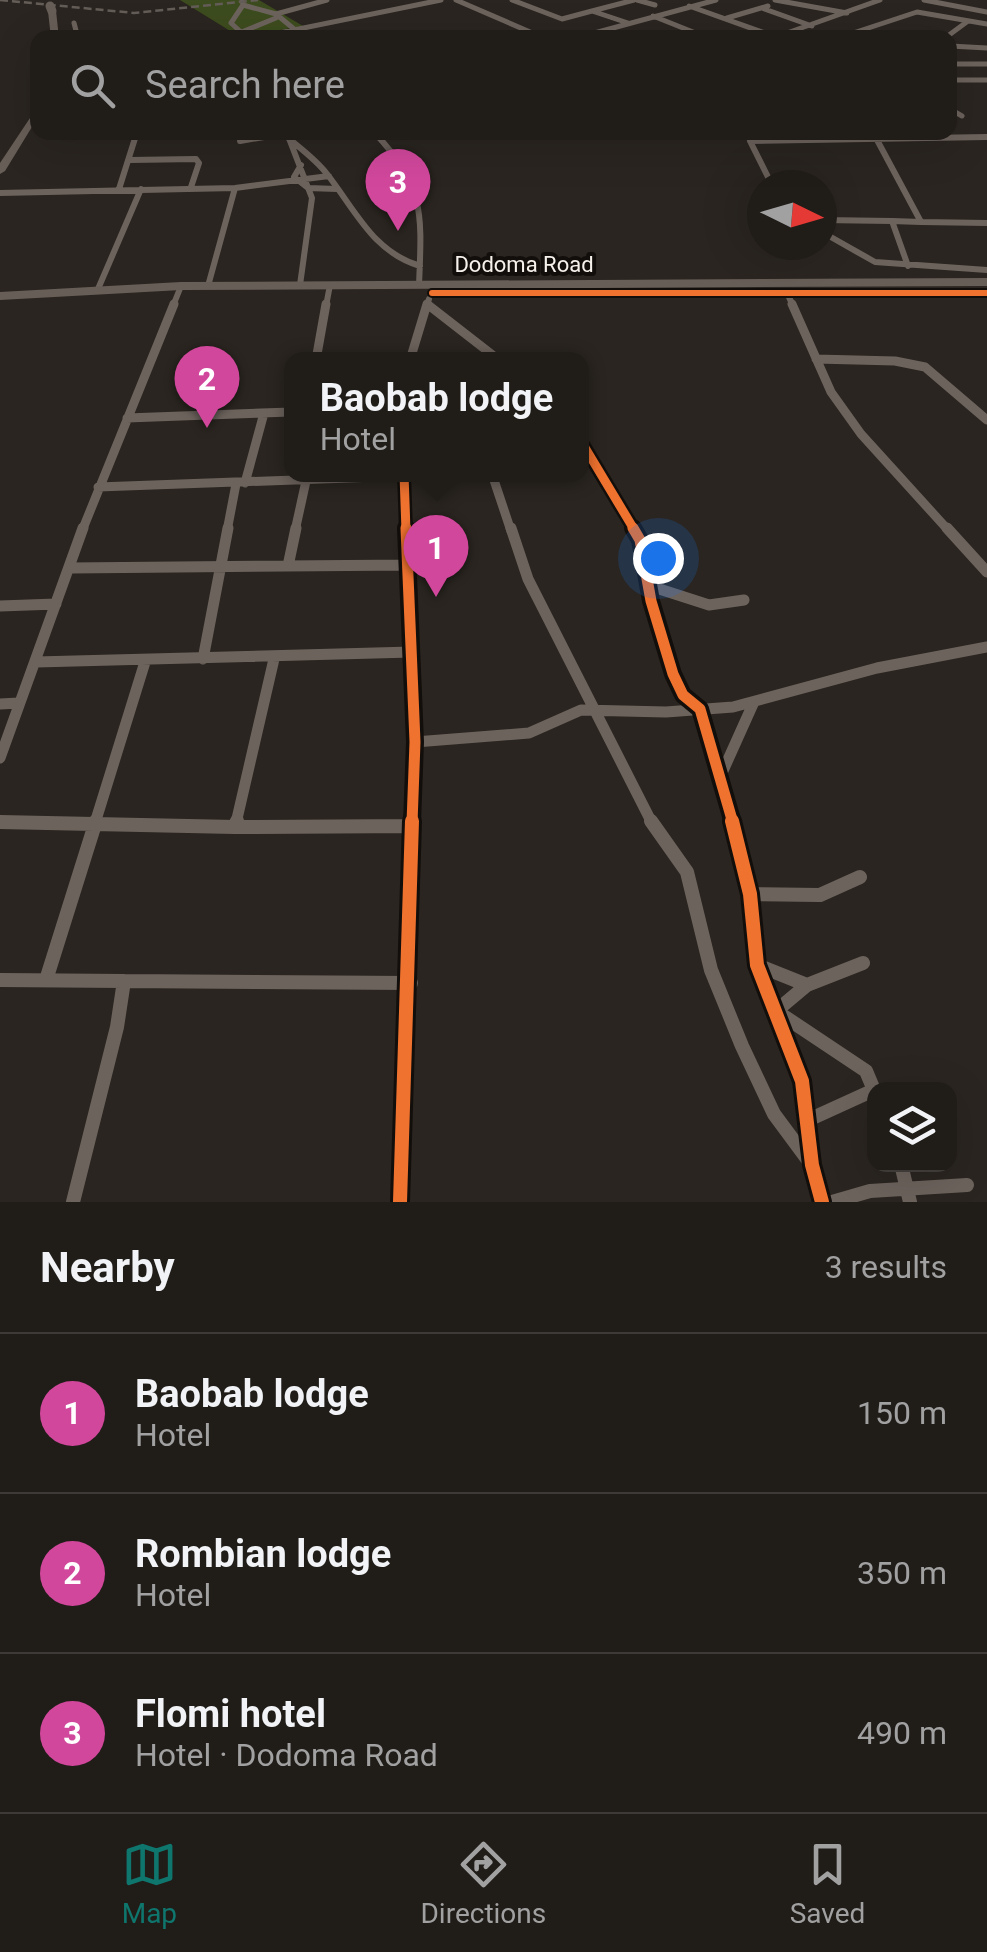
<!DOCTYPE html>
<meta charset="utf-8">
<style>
body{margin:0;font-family:Roboto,sans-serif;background:#282521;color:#f1f3f6}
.controls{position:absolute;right:30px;bottom:30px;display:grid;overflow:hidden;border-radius:20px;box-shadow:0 10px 40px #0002}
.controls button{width:90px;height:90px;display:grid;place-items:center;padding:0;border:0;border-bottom:2px solid #3d3a37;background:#201c18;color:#f1f3f6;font:50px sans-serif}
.compass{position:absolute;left:747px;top:170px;width:90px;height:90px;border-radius:50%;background:#201c18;box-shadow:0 10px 40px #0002;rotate:95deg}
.you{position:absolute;left:658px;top:558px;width:35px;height:35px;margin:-25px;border:8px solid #fff;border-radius:50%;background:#1a73e8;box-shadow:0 0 0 15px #1a73e833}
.badge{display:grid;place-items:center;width:65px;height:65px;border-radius:50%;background:#0f766e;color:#fff;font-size:32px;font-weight:700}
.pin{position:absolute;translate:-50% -82px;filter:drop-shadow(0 2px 5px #0008)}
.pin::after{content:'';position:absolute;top:52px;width:35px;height:30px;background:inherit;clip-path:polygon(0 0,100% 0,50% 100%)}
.popup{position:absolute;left:284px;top:352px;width:305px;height:130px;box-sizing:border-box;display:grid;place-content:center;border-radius:20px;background:#201c18;filter:drop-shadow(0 2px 8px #0005);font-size:32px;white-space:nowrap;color:#a2a1a2}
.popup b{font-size:38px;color:#f1f3f6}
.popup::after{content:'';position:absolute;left:50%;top:100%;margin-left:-20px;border:20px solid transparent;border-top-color:#201c18}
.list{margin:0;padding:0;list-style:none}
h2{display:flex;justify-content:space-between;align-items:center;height:130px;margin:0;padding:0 40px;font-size:42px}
h2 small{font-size:32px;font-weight:400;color:#a2a1a2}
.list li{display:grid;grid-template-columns:65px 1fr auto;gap:30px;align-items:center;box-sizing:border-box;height:160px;padding:0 40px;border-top:2px solid #3d3a37}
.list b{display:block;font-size:38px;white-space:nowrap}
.list p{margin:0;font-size:32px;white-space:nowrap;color:#a2a1a2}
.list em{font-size:32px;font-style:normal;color:#a2a1a2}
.icon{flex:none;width:55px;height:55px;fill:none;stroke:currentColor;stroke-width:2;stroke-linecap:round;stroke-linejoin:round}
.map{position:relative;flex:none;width:987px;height:1202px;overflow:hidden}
.search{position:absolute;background:#201c18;box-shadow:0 10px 40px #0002;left:30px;right:30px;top:30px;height:110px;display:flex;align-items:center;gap:25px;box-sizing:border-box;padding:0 35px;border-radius:20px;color:#a2a1a2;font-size:38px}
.sheet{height:610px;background:#201c18}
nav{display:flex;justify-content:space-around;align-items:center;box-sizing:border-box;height:140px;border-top:2px solid #3d3a37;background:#201c18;font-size:28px;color:#a2a1a2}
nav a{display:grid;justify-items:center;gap:5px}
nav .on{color:#0f766e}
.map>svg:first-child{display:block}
</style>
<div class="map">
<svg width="987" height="1202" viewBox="0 0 987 1202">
<rect width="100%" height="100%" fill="#2a2520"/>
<path fill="#3d4c1e" d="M180,0H259L303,26L240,37Z"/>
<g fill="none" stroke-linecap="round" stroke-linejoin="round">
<path stroke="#6d635d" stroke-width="5" d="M242,0L243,5L276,14L294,29
M456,0L544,38
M512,0L562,19L592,11L628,23
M637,0L655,5
M775,0L847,13
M924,0L987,12
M243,5L231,23L243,34
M689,6L776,37
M762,8L812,26
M592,11L634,0
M276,14L327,0
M653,16L708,38
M727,18L768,6
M74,23L78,38
M227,38L276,18
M254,38L441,0
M576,38L716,0
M773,38L880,0
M838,38L917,12L987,24
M945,38L968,21
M950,46L987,48
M950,64H987
M950,80H987
M950,109L962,116
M283,134L294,132"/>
<path stroke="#6d635d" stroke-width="6" d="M281,132C297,146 315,158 327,174C356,211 373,252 420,266
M374,132C425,187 422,213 419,285
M876,138L921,222L892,221L908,266
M240,141L294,132
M290,141L312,198L300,285
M130,160L196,159L199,163L191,187
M301,165L294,177L308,188L337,189
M772,185L750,141L987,137
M119,189L137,132
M0,193L235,188L329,176
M822,220L892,221
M921,222L987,223
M822,232L875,262L987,270
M208,286L235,188
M98,289L141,189
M432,293H987
M788,295L793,306
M427,304L430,306
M173,306L181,286
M326,306L330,285
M427,306L429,299"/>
<path stroke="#6d635d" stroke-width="9" d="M427,304L499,360
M792,304L831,392L861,434L949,531
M816,359L895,361L925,367L987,420
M316,360L326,304
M410,360L427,304
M127,418L291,412
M581,441L635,531
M404,474L406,531
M492,474L511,531
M245,483L264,413
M98,487L404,476
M82,531L174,304
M227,531L236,484
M295,531L306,481"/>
<path stroke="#6d635d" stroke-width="11" d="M406,528L415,742L412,823
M511,528L528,579L652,823
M633,528L640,540L651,601L673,674L683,695L700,709L733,823
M947,528L987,572
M288,566L296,528
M70,568L409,565
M650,586L709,605L744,600
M0,606L56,604
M203,659L228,528
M36,662L412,652
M0,704L19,703
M415,742L529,733L581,710L666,712L733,707L877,668L987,647
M0,758L83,528
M722,773L753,704
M0,822L49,823
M95,823L145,662
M236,823L274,659"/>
<path stroke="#6d635d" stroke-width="14" d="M651,821L687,872L711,970L742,1046L774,1114L811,1164
M732,821L750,894L757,965L802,1081L812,1165L822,1202
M0,822L235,827L237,821
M235,827L413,826
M750,894L820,895L860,877
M863,963L807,985L776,1011L866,1071L874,1090
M757,965L807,985
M0,980L124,981L117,1027L73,1202
M46,980L96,821
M124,981L411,983
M806,1121L874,1090
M901,1164L910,1202
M400,1202L412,821
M832,1202L870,1191L967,1185"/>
<path fill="#685e58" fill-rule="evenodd" d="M52,9L56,11L59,38H51L48,11Z
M38,106V117L5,171L0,174V163Z
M987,278V286L181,290L0,300V292L181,282Z"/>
<path stroke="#635c57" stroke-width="2.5" stroke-dasharray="8 4" stroke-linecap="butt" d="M0,0L134,13L258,0"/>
<path stroke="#685e58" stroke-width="9" d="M50,6L52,11"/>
<defs>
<path id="cycleway-far3" d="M432,293H987"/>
<path id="cycleway-far2" d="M581,441L635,531
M404,474L406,531"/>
<path id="cycleway-far1" d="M406,528L415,742L412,823
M633,528L640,540L651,601L673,674L683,695L700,709L733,823"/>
<path id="cycleway" d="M732,821L750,894L757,965L802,1081L812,1165L822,1202
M400,1202L412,821"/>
</defs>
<use href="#cycleway-far3" stroke="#120e0b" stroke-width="10"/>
<use href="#cycleway-far2" stroke="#120e0b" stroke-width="14"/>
<use href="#cycleway-far1" stroke="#120e0b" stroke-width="18"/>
<use href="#cycleway" stroke="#120e0b" stroke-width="20"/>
<use href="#cycleway-far3" stroke="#ef722f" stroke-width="6"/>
<use href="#cycleway-far2" stroke="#ef722f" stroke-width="9"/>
<use href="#cycleway-far1" stroke="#ef722f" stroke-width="11"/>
<use href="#cycleway" stroke="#ef722f" stroke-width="14"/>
</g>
<g text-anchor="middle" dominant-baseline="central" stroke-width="8" stroke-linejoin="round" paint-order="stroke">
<g font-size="22" fill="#f7f1ec" stroke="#120e0b">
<text x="524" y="264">Dodoma Road</text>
</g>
</g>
</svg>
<div class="controls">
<button><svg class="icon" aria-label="layers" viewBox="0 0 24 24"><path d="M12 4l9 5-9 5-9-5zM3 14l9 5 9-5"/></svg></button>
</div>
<svg class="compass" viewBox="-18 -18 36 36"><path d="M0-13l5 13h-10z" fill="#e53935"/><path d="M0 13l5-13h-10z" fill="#a2a1a2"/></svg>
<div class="you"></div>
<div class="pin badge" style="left:436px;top:597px;background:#d1479c">1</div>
<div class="popup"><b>Baobab lodge</b>Hotel</div>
<div class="pin badge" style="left:207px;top:428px;background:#d1479c">2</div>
<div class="pin badge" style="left:398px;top:231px;background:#d1479c">3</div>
<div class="search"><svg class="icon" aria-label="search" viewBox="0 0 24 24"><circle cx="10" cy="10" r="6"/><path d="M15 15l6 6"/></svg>Search here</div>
</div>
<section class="sheet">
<h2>Nearby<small>3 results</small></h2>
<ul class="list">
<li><span class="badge" style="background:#d1479c">1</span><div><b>Baobab lodge</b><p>Hotel</p></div><em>150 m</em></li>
<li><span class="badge" style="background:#d1479c">2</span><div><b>Rombian lodge</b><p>Hotel</p></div><em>350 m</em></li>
<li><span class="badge" style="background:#d1479c">3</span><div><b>Flomi hotel</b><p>Hotel · Dodoma Road</p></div><em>490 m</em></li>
</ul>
</section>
<nav>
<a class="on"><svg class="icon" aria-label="map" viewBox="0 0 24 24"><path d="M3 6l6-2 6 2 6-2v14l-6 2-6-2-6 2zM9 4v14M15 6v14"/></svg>Map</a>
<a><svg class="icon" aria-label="directions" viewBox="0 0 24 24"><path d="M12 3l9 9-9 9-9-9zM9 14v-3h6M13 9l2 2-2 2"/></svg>Directions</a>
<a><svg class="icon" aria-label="saved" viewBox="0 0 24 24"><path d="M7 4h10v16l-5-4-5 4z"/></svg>Saved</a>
</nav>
